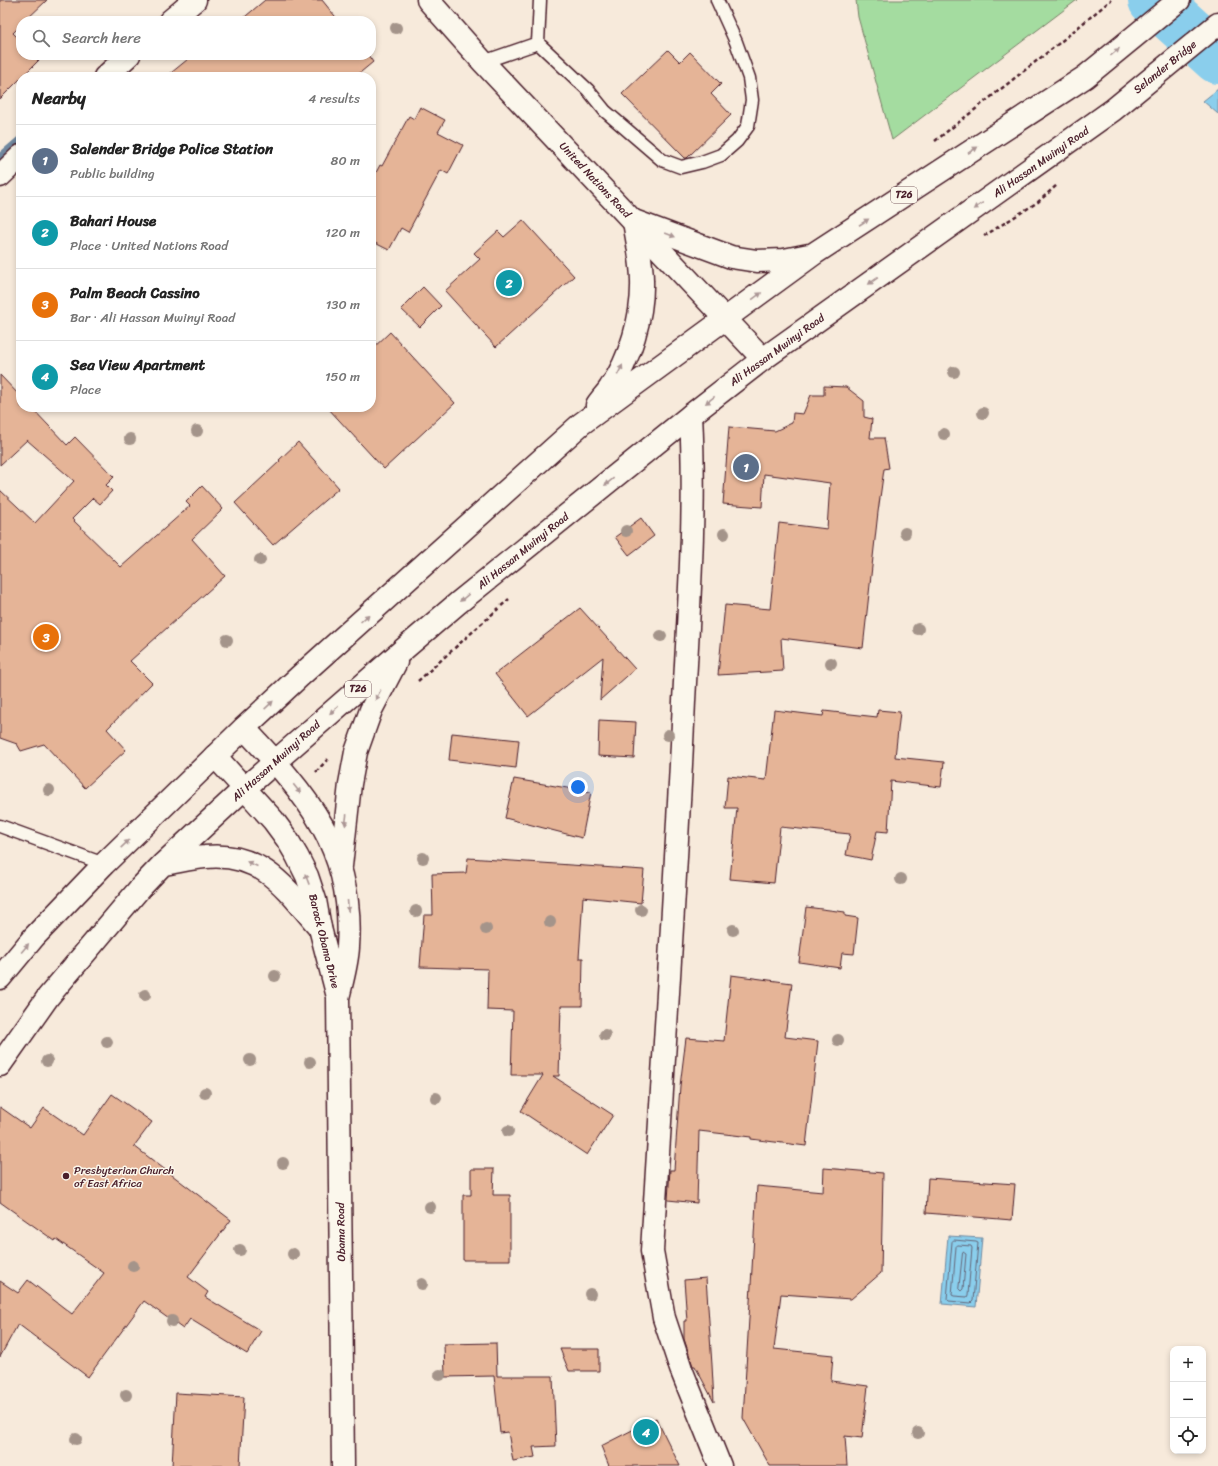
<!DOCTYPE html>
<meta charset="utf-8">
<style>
body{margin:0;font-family:Sriracha,sans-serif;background:#f2f2f2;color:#222}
.controls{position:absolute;right:12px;bottom:12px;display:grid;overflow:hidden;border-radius:8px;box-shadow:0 2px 6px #0003}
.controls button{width:36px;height:36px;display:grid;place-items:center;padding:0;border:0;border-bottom:1px solid #e0e0e0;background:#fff;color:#222;font:20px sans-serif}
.you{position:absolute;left:578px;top:787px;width:14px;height:14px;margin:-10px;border:3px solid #fff;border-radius:50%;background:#1a73e8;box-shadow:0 0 0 6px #1a73e833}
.badge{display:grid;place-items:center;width:26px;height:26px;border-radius:50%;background:#4a1f2b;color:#fff;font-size:13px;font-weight:700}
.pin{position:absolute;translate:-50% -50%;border:2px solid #fff;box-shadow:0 1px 4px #0006}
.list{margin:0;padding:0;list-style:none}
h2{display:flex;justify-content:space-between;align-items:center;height:52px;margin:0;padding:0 16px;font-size:17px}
h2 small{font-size:13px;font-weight:400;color:#767676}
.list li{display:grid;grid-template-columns:26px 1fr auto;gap:12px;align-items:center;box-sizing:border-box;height:72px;padding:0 16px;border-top:1px solid #e0e0e0}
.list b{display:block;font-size:15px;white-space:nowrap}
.list p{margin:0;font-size:13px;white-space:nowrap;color:#767676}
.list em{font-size:13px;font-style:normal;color:#767676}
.icon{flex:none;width:22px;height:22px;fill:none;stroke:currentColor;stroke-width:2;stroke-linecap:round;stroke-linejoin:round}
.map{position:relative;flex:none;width:1218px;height:1466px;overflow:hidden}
.search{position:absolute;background:#fff;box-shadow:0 2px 6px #0003;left:16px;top:16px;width:360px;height:44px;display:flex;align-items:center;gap:10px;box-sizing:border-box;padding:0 14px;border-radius:16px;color:#767676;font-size:15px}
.panel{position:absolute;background:#fff;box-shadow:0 2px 6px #0003;left:16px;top:72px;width:360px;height:340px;border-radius:16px}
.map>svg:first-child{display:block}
</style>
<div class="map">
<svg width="1218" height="1466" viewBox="0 0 1218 1466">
<rect width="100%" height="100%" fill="#f7eadb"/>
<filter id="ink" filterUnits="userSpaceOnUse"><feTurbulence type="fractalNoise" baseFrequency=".025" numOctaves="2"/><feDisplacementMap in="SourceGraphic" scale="8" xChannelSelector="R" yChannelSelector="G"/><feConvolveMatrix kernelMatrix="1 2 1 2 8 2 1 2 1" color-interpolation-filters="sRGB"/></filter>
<g filter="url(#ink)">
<path fill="#a4dca0" stroke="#777e66" d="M856,0H1077L892,140L858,17Z"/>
<path fill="#8aceec" stroke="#70889f" d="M1218,89V114L1203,101Z
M948,1236L982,1238L976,1307L942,1304Z"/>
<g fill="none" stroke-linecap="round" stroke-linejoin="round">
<path stroke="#646578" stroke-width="1" d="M954,1240L976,1242L978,1243L973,1301L971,1303L949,1301L947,1299L952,1242Z
M958,1245L971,1246L972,1248L968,1295L967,1297L954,1296L952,1295L956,1247Z
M963,1252L966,1254L963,1289L961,1291L959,1289Z"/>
<path stroke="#70889f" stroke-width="9" d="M0,158L21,140"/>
<path stroke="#8aceec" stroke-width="52" d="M1154,0L1218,58"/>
</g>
<path fill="#e5b497" stroke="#4a1f2b" d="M0,0H47L25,21H21V25L13,33L21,41V55H35L39,60L0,99Z
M265,0H322L339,21H240Z
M668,50L680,62L690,52L721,84L711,94L731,115L687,158H685L622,94Z
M193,55H368L373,62L355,77H166Z
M420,107L445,120L438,132L463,145L448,174L441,170L408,232L401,228L389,250L371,241V182L380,165L382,166L409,116L414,119Z
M523,220L574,276L496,347L445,291L480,259L474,253L498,231L504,237Z
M423,287L441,306L420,327L401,309Z
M390,332L455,403L384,469L327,407H371V350Z
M0,375L21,397V407H31L67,445L75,437L114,477L106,485L112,491L100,504L93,498L72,519L121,567L190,506L186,502L202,486L223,509L192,539L225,576L130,661L152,683L107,729L126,750L85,788L44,744L21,751L17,744L0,738V490L35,523L74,481L27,440L0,465Z
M824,386L846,387L864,401V417L872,419L870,438H884L889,468L884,469L878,512L863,648L781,638L783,671L718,675L725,605L770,609L779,523L827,529L830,483L764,474L762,507L723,504L729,427L775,431L792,423L793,413L803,414L811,395H824Z
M298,442L339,488L273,545L235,503L280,461L279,460Z
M641,518L654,536L629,555L615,537Z
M580,608L635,669L600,700L603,657L528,716L495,674Z
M774,710L823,716L824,711L877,717L878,710L900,712L895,757L944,762L941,787L891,781L888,832L877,831L871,860L846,855L850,834L780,827L774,883L730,879L737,808H725L728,776L766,780Z
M599,720L636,722L634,758L598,756Z
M452,733L519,740L516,768L449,760Z
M514,779L591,792L582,838L505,818Z
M468,858L644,870L641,903L583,897L579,958H583L582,1006H561L559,1076H553L613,1115L587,1155L521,1111L543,1075H511L513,1011L487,1010L488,969L420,967L424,915H433L432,874L466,873Z
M806,907L845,912V916L858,918L854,954L842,953L840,968L799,962Z
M731,975L792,983L785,1037L818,1041L806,1146L751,1139V1137L699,1131L697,1203L668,1200L670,1170H674L680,1086L686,1038L724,1041Z
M112,1094L152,1122L134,1146L231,1220L188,1277L208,1292L205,1297L261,1331L247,1354L190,1319L183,1329L144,1301L88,1377L18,1324L0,1357V1281L18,1293L28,1280L72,1314L104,1273L56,1239L55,1241L0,1202V1107L30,1128L44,1108L83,1135Z
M824,1168L883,1173L881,1273L851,1299L781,1294L774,1349L833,1355L831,1381L868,1386L862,1438L845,1436L847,1466H770L743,1418L757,1186L823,1192Z
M471,1169H494L493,1195H510V1260H463V1195H471Z
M928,1178L1015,1184L1012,1220L926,1213Z
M706,1278L712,1365L714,1402L695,1366H693L684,1339V1321H687L684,1280Z
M496,1343L497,1376H553L556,1446L533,1447L535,1457L513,1461L508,1432L500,1433L494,1376L445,1377L444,1344Z
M560,1349H599V1371H569Z
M176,1393L244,1397L240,1466H172Z
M656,1418L680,1466H609L601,1446Z"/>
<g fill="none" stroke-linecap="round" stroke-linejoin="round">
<defs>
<path id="service" d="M540,0L538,43L588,90L605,111L662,160L681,167L702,162L721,155L737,141L748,126L752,100L749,78L736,42L717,0
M483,62L538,43
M0,826L104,864"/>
<path id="minor" d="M170,21L195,0
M105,77L129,55
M0,176L21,156
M691,415C696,510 689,606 684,701C676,884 663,1068 652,1251L664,1318L681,1369L720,1466"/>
<path id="tertiary" d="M428,0L483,62L763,359
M244,728C307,795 355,849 348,947C347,964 342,981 338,998L343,1466
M215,756L273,820L287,839L297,856L307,876L315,900L320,928L337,993"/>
<path id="trunk" d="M597,405C601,399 606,394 610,388C630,360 643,316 642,281C642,262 637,240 634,221L731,257L757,261L784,260L809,255
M163,864C177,862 191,858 205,857C263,851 287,890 320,928
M341,866L350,784L356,752L371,710L396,662
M0,978L34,937L104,864L244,728L300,676L581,424L815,253L1085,77L1179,0
M0,1065L48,997L140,888L163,864L245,788L404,649L458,603L691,415L763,359L1113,110L1218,24"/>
</defs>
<use href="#service" stroke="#4a1f2b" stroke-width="15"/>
<use href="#minor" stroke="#4a1f2b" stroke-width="25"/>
<use href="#tertiary" stroke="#4a1f2b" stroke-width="25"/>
<use href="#trunk" stroke="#4a1f2b" stroke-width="25"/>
<path stroke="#4a1f2b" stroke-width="2.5" stroke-dasharray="4 3" stroke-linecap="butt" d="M935,141L1058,44L1111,0
M984,236L1038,202L1057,185
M418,681L509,599
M316,772L328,759"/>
<use href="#service" stroke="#fbf7ec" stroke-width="12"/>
<use href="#minor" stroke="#fbf7ec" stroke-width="22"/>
<use href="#tertiary" stroke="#fbf7ec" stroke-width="22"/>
<use href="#trunk" stroke="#fbf7ec" stroke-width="22"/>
</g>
<g fill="#a4948a">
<circle cx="396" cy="28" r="6"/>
<circle cx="954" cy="372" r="6"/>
<circle cx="983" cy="413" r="6"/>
<circle cx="197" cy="431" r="6"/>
<circle cx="944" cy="434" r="6"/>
<circle cx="130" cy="439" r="6"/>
<circle cx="626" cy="531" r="6"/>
<circle cx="905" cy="533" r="6"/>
<circle cx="724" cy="534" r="6"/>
<circle cx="260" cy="560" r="6"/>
<circle cx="918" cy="629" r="6"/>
<circle cx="661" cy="636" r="6"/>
<circle cx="227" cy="640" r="6"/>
<circle cx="831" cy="663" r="6"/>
<circle cx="668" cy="735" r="6"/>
<circle cx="49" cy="790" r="6"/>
<circle cx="423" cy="858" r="6"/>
<circle cx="901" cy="879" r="6"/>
<circle cx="641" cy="910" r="6"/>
<circle cx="416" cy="911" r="6"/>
<circle cx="550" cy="922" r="6"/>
<circle cx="486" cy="929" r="6"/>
<circle cx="733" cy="930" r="6"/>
<circle cx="275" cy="976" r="6"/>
<circle cx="145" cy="995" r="6"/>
<circle cx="605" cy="1035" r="6"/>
<circle cx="838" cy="1040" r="6"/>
<circle cx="107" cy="1042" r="6"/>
<circle cx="250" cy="1060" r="6"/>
<circle cx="47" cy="1061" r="6"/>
<circle cx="310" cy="1062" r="6"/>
<circle cx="205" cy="1093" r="6"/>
<circle cx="436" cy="1098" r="6"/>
<circle cx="508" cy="1131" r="6"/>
<circle cx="283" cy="1163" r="6"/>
<circle cx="430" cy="1207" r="6"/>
<circle cx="240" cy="1250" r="6"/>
<circle cx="293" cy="1254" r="6"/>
<circle cx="133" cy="1266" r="6"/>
<circle cx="422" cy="1284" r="6"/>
<circle cx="590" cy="1294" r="6"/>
<circle cx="172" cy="1321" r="6"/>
<circle cx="440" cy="1375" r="6"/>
<circle cx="126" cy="1395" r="6"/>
<circle cx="918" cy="1433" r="6"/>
<circle cx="76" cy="1439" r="6"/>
</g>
<defs><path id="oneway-solid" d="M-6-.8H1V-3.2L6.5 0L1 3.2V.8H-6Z"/></defs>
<g fill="#ab9695">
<use href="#oneway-solid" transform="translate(1115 52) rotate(-40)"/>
<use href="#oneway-solid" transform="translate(973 150) rotate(-33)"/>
<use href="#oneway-solid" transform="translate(978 206) rotate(145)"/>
<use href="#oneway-solid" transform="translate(864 222) rotate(-33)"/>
<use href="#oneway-solid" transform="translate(670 235) rotate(21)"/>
<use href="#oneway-solid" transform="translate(873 281) rotate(145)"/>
<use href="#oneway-solid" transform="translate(757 296) rotate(-36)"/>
<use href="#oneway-solid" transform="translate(620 370) rotate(-63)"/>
<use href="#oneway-solid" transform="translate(710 400) rotate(142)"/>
<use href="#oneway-solid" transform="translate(609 482) rotate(141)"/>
<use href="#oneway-solid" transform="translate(464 598) rotate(141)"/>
<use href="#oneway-solid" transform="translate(365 618) rotate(-42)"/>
<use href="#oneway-solid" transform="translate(378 695) rotate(118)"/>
<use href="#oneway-solid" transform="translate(269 705) rotate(-43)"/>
<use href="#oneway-solid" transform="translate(334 710) rotate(139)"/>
<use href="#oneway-solid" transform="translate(297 789) rotate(52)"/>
<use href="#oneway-solid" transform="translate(346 820) rotate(97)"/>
<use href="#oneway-solid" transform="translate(125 844) rotate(-44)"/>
<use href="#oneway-solid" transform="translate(252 864) rotate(-156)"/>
<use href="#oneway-solid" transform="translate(307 879) rotate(-111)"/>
<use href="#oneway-solid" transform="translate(348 906) rotate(85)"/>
<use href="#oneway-solid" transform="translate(25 948) rotate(-50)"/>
</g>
</g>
<circle fill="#4a1f2b" stroke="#fbf7ec" stroke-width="1.5" cx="66" cy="1176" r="4"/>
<g text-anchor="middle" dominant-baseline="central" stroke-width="3" stroke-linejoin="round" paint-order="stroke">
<g fill="#fbf7ec" stroke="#7f6065" stroke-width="1">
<rect x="891" y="187" width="26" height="16" rx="3"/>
<rect x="345" y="681" width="26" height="16" rx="3"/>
</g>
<g font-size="10" font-weight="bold" fill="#4a1f2b">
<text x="904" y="195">T26</text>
<text x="358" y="689">T26</text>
</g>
<g font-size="11" fill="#4a1f2b" stroke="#fbf7ec">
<text transform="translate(1165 67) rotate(-39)">Selander Bridge</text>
<text transform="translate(1041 162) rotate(-35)">Ali Hassan Mwinyi Road</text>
<text transform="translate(595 180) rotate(47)">United Nations Road</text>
<text transform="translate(777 350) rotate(-36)">Ali Hassan Mwinyi Road</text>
<text transform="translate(523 551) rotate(-39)">Ali Hassan Mwinyi Road</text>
<text transform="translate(276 761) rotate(-42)">Ali Hassan Mwinyi Road</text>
<text transform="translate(324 941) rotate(76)">Barack Obama Drive</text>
<text transform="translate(341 1232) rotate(-91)">Obama Road</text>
</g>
<g font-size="11" fill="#4a1f2b" stroke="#fbf7ec" text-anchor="start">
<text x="74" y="1170">Presbyterian Church<tspan x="74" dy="13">of East Africa</tspan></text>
</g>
</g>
</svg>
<div class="controls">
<button>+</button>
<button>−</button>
<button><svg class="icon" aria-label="locate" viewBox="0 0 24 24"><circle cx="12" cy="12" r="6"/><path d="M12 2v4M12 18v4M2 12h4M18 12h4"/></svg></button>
</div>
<div class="you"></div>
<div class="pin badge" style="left:746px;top:467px;background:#5c6f8a">1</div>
<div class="pin badge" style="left:509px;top:283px;background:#0f9aa8">2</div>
<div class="pin badge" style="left:46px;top:637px;background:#e8710a">3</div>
<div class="pin badge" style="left:646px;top:1432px;background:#0f9aa8">4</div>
<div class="search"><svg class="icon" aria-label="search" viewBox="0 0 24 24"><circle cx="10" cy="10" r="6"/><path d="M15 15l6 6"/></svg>Search here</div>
<section class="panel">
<h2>Nearby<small>4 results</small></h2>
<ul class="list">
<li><span class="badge" style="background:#5c6f8a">1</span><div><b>Salender Bridge Police Station</b><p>Public building</p></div><em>80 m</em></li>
<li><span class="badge" style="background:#0f9aa8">2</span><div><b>Bahari House</b><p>Place · United Nations Road</p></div><em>120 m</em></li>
<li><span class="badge" style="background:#e8710a">3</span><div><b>Palm Beach Cassino</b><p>Bar · Ali Hassan Mwinyi Road</p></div><em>130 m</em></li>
<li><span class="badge" style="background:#0f9aa8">4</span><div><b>Sea View Apartment</b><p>Place</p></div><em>150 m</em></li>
</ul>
</section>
</div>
